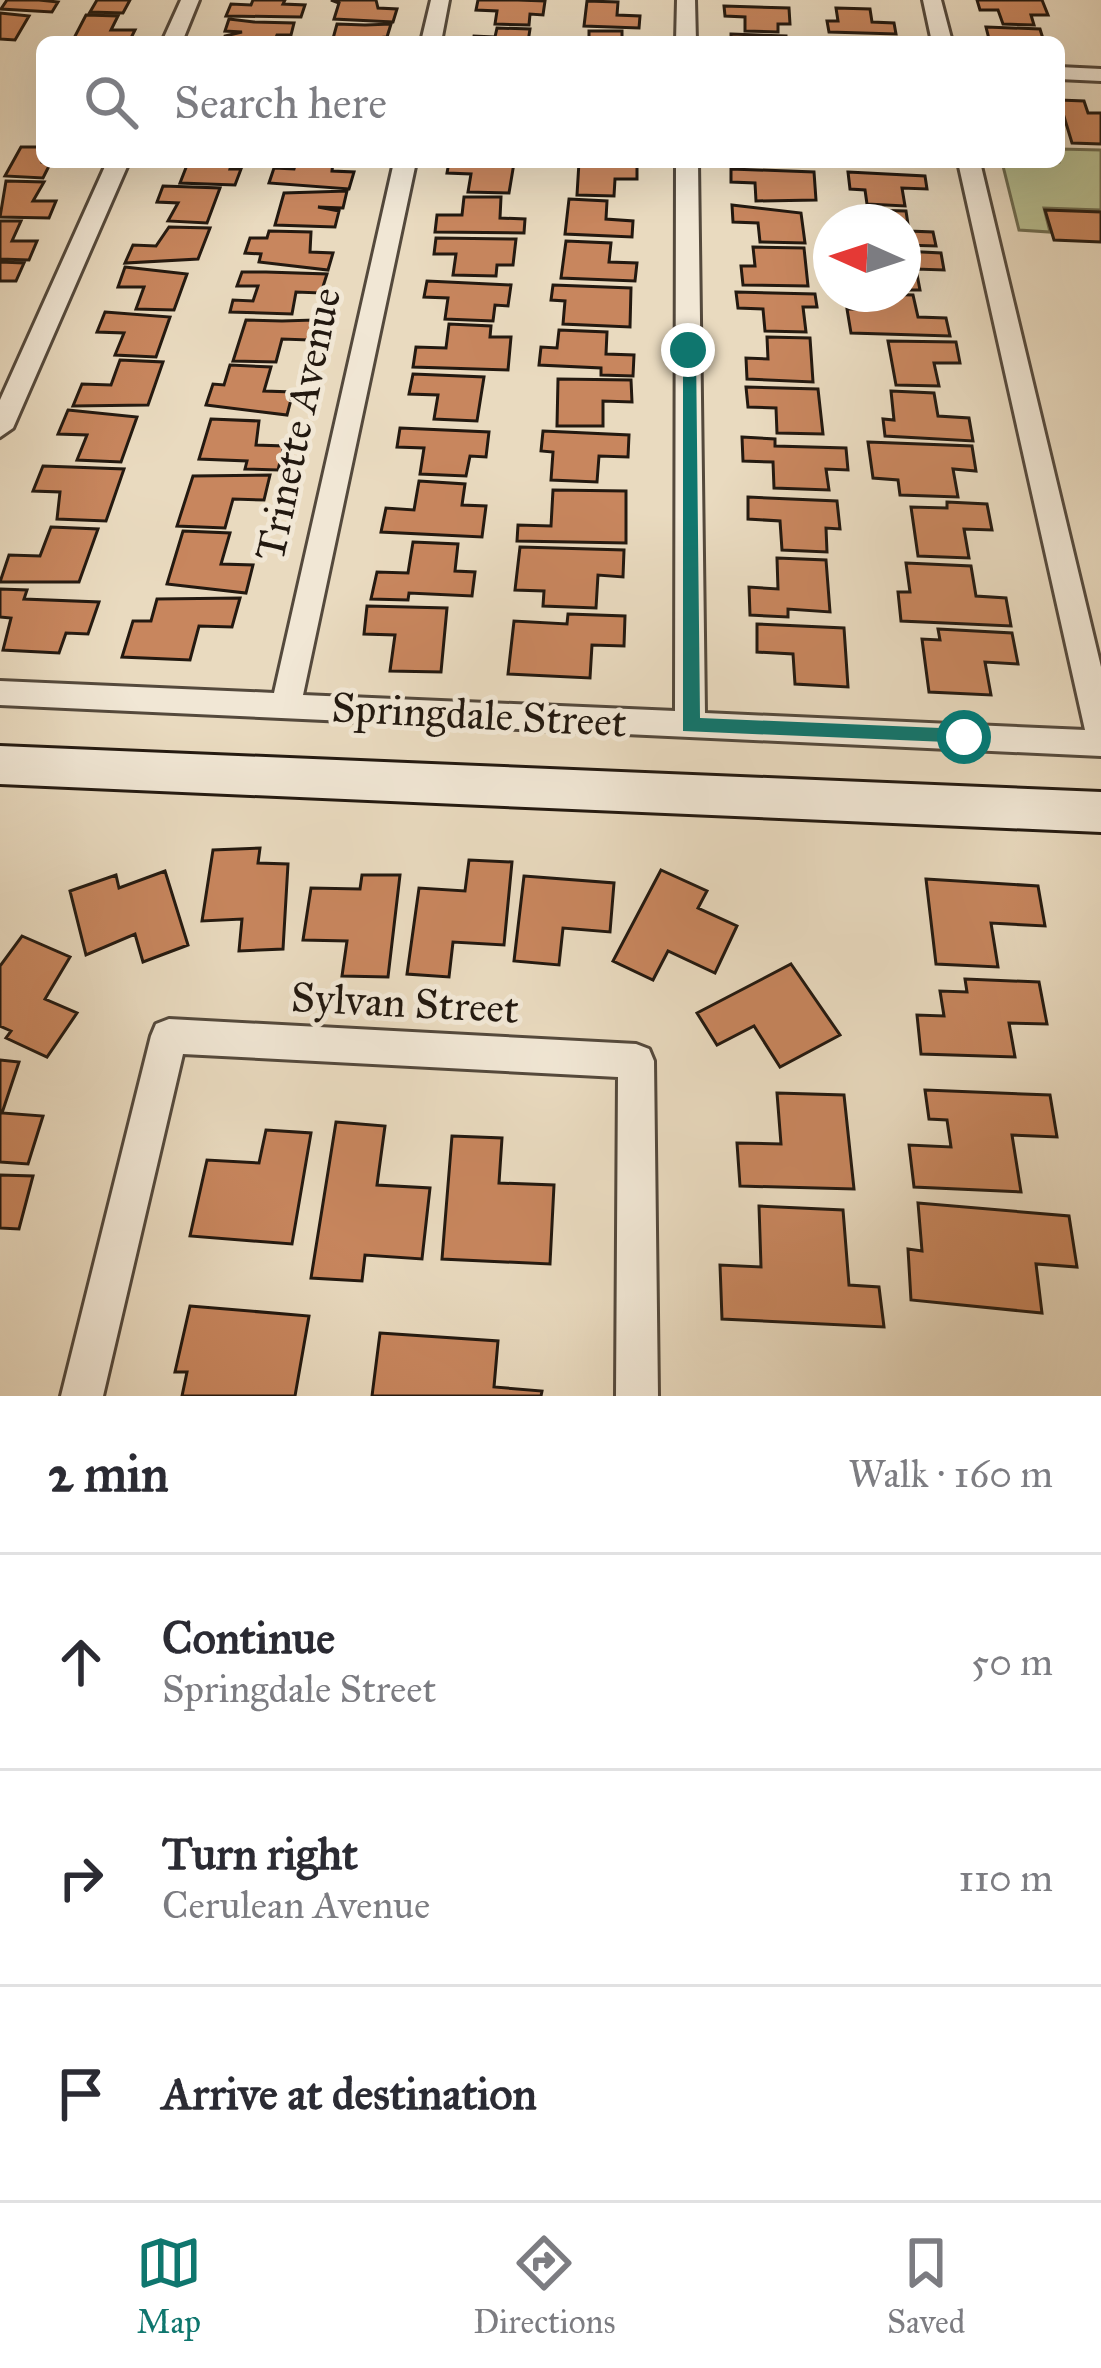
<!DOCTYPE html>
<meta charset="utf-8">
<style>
body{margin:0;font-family:"IM FELL Great Primer",serif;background:#f7f7f7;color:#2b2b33}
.compass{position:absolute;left:813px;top:204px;width:108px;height:108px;border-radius:50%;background:#fff;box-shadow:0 12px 48px #0002;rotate:273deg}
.stop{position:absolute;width:36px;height:36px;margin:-27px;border:9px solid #0f766e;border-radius:50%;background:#fff}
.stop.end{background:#0f766e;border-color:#fff;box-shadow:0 3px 12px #0008}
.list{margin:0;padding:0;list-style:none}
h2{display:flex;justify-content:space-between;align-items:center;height:156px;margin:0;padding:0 48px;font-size:51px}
h2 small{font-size:39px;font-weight:400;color:#7c7c81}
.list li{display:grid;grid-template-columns:78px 1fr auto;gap:36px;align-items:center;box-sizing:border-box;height:216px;padding:0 48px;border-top:3px solid #e1e1e2}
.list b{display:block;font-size:45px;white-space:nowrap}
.list p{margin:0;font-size:39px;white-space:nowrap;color:#7c7c81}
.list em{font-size:39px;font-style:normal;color:#7c7c81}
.icon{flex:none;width:66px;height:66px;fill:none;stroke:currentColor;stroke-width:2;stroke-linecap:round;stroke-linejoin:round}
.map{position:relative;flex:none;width:1101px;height:1396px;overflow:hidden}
.search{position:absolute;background:#fff;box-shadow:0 12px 48px #0002;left:36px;right:36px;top:36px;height:132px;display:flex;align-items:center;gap:30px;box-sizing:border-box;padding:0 42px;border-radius:18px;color:#7c7c81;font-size:45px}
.sheet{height:804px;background:#fff}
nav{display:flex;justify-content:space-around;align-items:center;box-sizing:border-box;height:168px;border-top:3px solid #e1e1e2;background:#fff;font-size:33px;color:#7c7c81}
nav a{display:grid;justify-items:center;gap:6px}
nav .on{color:#0f766e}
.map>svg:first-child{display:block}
</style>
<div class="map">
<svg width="1101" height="1396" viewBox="0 0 1101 1396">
<rect width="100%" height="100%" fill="#e9dabf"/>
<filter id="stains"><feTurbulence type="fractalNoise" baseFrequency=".00167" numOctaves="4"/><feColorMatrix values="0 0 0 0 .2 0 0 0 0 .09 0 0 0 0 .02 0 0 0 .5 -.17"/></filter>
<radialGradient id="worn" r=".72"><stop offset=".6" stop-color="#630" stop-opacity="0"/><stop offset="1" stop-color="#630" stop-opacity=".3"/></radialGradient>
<path fill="#b8bf91" stroke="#6e6c50" stroke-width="3" d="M1059,149L1101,150V210L1044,208L1050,232L1019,230L1002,162H1059Z"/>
<path fill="#c8865e" stroke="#231910" stroke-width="3" d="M7,0H39L58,2L52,12L1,9Z
M97,0H130L123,13L90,12Z
M253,0H285L283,4L305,5L301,17L226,16L231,4L251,5Z
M331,0H376L378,8L397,9L393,22L334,19L339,3Z
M478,0H518L545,1L543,15L530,14L529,25L495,24L497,11L476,10Z
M977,0H1042L1048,15H1031L1034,25L1003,24L998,10H980Z
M587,1L618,2L617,15L640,16L639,28L584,26Z
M724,6L789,8L790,24H778V32L745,31V17L725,16Z
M836,8L870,9L872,22L894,23L896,34L829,32L827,21H838Z
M0,13L29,16L15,40L0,39Z
M86,15L118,16L111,30H135L129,42L73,40Z
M229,19L254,22L294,23L291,35H277L274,42H223L225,36L242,32L225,31Z
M337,24L365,25L391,24L387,37L332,42Z
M986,27L1040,29L1044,42L989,39Z
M497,28L530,29L528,42H473L474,36L495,37Z
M589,31H622V42H589Z
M731,34L786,36V42H731Z
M1059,100L1084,101L1088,113H1101V144L1072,143Z
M21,147H42V162H51L43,178L5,176Z
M166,162H232L230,169H241L235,185L180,183L187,165Z
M296,162H333L332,171L354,172L349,189L269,183L274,168L294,169Z
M449,162L514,163L509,193L468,192L471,174L447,173Z
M579,162L637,164V179H615L614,196L577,195Z
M731,169L814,172L816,200L756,201L755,183L731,182Z
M848,172L925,176L927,189L902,188L905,206L867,204L865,190L850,189Z
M6,181L44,182L33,201H56L49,218L0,217Z
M163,186L220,188L207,223L168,221L178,203L157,202Z
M347,191L343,208L318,207L339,211L335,227L275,225L284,193Z
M464,197H501L500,218L525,219L524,233L435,232L437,215H462Z
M569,199L607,201L606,219L633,221L632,237L565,234Z
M732,205L801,213L805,243L760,242L758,223L733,222Z
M866,210L906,211L909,231L933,232L936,246L903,245V222H868Z
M1045,210L1101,212V242L1054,240Z
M0,221H21L12,241H37L29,260L0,259Z
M169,227L210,228L198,259L125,263L133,245L156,246Z
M269,231L311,232L310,252L333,253L328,270L259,262L261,254L245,253L250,238H267Z
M436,238L516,239L513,265H497L496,276L453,275L456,254H434Z
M566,241L611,243L609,262L637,263L635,281L561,278Z
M753,247L804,248L808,286L743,285L741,266H755Z
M903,251L941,253L944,270L916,269L920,290H903Z
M0,262L24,263L16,281H0Z
M125,267L187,274L174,310L136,309L144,287H118Z
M242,272H266L327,274L321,293L296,292L292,314L230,312L233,300L253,301L258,286H237Z
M427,281L511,285L508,306L495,305L493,321L445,319L448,298L424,297Z
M553,285L631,288L630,327L563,324L565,301L551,300Z
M736,292L815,294L817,307H803L806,332L765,331L763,309L738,308Z
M873,294L913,295L918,317L946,318L950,336L851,333L847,309H875Z
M105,312L170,317L156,357L115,355L124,333L97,332Z
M246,320L282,321L314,320L309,340L282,339L276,362L233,361Z
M449,324L491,326L490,337H511L508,370L413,367L416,347L446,348Z
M559,330L607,332L606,354L634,355L633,376L601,375V368L539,365L541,347L557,348Z
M767,337L810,338L813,382L747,379L746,358L768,359Z
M888,341L956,342L960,363H934L939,386L896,385Z
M120,360L163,362L148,405L73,406L82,384L111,385Z
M230,365L271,367L264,391L293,392L287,415L206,405L213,384L224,385Z
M413,374L484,377L477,421L434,419L438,395L409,394Z
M558,379L631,380L632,402L603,401V426H557Z
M746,387L818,389L823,434L777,433L776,408L748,407Z
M891,391L934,393L938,416L969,418L973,441L885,436L883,419L894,420Z
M68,410L137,417L121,462L77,460L87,435L58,434Z
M211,419L259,421L256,445L284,446L278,470L245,469L247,461L199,459Z
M400,428L489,432L486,457L470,456L466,476L420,474L424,448L397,447Z
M543,431L629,435L628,457L599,456L597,482L551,480L553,452L541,451Z
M742,437L775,439V446L846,448L848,470L826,469L829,490L774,488L773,462L743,461Z
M868,442L972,446L976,471L953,469L958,497L900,495L898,480L873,478Z
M43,466L124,469L106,521L57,519L60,492L33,491Z
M270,475L264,500L233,499L225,528L177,526L193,476Z
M419,481L465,484L462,505L486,506L482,537L381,532L386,508L414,510Z
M553,490L626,491V543L517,541L518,525L551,526Z
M748,497L837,501L840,529L826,528L827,552L782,550L780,521L748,519Z
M947,502L987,504L992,530L964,529L969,558L918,556L911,507L947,508Z
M51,527L98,529L79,582H0L9,555L40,556Z
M183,531L230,533L221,564L253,565L246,593L167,584Z
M413,542L458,544L455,571L475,572L472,596L409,593L408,600L371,599L377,572L408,573Z
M520,547L624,550L623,577L598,575L596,608L543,606L544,591L515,590Z
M777,558L826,560L830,612L788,609V617L750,615L749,587L778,589Z
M906,563L971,566L976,596L1006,598L1011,626L901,621L898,592H910Z
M0,589L27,590L24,599L99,602L88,634L66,633L59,653L3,650L11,618L0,617Z
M240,598L232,627L199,626L190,660L122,657L133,621H151L157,599Z
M367,606L447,608L441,672L390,671L395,635L364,634Z
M568,614L625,616L624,646L592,645L590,678L508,674L514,621L567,624Z
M757,624L844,628L848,687L795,684L793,654L757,652Z
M938,629L1012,633L1018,664L985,662L991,695L929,692L922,639L940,640Z
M260,848L258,863L288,864L283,949L239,951L242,919L202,921L213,850Z
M469,860L512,862L504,945L453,942L449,977L407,974L419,888L465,891Z
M661,870L707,891L698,908L737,926L715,973L668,951L653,980L613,961Z
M165,871L188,945L143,962L135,934L86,955L70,891L116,875L119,888Z
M362,875H400L388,977L342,976L347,941L303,940L311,888L360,889Z
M524,876L614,883L610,932L563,928L559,965L514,961Z
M926,879L1038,886L1045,926L991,923L998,967L936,964Z
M22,936L70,957L45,999L77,1013L47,1057L6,1038L11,1031L0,1026V966Z
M791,964L840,1035L780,1067L754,1026L717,1045L697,1013Z
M965,979L1039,982L1047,1024L1009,1023L1015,1057L921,1054L917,1015L944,1016L940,991L967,992Z
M0,1060L19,1062L2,1113L43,1116L28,1164L0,1162Z
M925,1090L1050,1095L1057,1137L1012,1135L1021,1192L914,1187L909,1145L951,1147L947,1120L929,1119Z
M777,1093L844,1095L854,1189L740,1186L737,1143L781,1144Z
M336,1122L385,1126L377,1185L430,1188L422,1259L365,1255L362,1281L311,1278Z
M266,1130L311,1133L292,1244L190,1236L207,1160L259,1163Z
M452,1136L502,1138L499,1183L554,1185L550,1264L442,1259Z
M0,1175L33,1176L19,1229L0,1228Z
M918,1203L1069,1216L1077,1267L1036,1264L1042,1313L911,1300L908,1249L922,1251Z
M759,1206L843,1210L849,1285L879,1287L884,1327L722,1319L720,1265L761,1267Z
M190,1306L309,1316L295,1396H182L187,1372H175Z
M380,1333L498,1341L494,1387L542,1391L541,1396H372Z"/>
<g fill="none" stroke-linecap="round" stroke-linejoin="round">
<defs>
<path id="minor" d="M181,0H199L182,42H162Z
M431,0H449L441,42H421Z
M677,0H695L696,42H676Z
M923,0H941L952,42H932Z
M1059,67L1101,69V81L1059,79Z
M107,162H129L13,428L0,437V400Z
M394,162H416L303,695L675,711L676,162H698L705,713L1085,730L958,162H980L1101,667V756L0,705V681L274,693Z
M169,1019L636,1044L649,1049L654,1061L658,1396H616L618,1077L183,1054L103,1396H61L151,1036L156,1024Z"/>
<path id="secondary" d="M0,746L1101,792V832L0,784Z"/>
</defs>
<use href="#minor" stroke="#54493c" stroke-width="6"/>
<use href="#secondary" stroke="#231910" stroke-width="6"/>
<use href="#minor" fill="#f1e7d5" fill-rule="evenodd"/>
<use href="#secondary" fill="#f1e7d5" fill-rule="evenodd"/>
</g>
<path fill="#0f766e" d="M683,346L696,350L700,718L964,729L971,732V743L683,731Z"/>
<g text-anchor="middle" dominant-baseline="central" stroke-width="10" stroke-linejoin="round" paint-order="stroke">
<g font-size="42" fill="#231910" stroke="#f1e7d5">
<text transform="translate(298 424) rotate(-78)">Trinette Avenue</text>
<text transform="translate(479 715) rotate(3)">Springdale Street</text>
<text transform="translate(405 1003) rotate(3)">Sylvan Street</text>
</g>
</g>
<rect width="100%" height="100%" filter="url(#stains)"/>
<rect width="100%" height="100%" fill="url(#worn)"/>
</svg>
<svg class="compass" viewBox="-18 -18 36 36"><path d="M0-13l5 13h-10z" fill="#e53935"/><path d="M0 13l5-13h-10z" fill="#7c7c81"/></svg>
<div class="stop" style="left:964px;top:737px"></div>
<div class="stop end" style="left:688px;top:350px"></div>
<div class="search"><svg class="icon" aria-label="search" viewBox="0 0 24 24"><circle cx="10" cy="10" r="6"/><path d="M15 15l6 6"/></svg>Search here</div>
</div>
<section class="sheet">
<h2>2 min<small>Walk · 160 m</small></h2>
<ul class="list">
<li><svg class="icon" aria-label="ahead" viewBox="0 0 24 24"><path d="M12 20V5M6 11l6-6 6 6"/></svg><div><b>Continue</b><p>Springdale Street</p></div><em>50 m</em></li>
<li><svg class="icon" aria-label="right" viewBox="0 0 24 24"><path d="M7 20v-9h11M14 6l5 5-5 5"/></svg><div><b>Turn right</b><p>Cerulean Avenue</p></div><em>110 m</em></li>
<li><svg class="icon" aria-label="arrive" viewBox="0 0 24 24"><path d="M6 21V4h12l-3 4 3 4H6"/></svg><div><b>Arrive at destination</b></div></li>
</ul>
</section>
<nav>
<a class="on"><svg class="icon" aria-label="map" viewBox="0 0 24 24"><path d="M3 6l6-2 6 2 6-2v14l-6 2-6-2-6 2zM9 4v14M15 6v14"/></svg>Map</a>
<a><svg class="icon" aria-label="directions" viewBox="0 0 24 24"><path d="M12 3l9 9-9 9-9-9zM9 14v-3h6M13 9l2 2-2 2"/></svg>Directions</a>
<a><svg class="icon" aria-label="saved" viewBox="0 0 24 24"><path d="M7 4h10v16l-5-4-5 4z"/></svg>Saved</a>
</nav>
